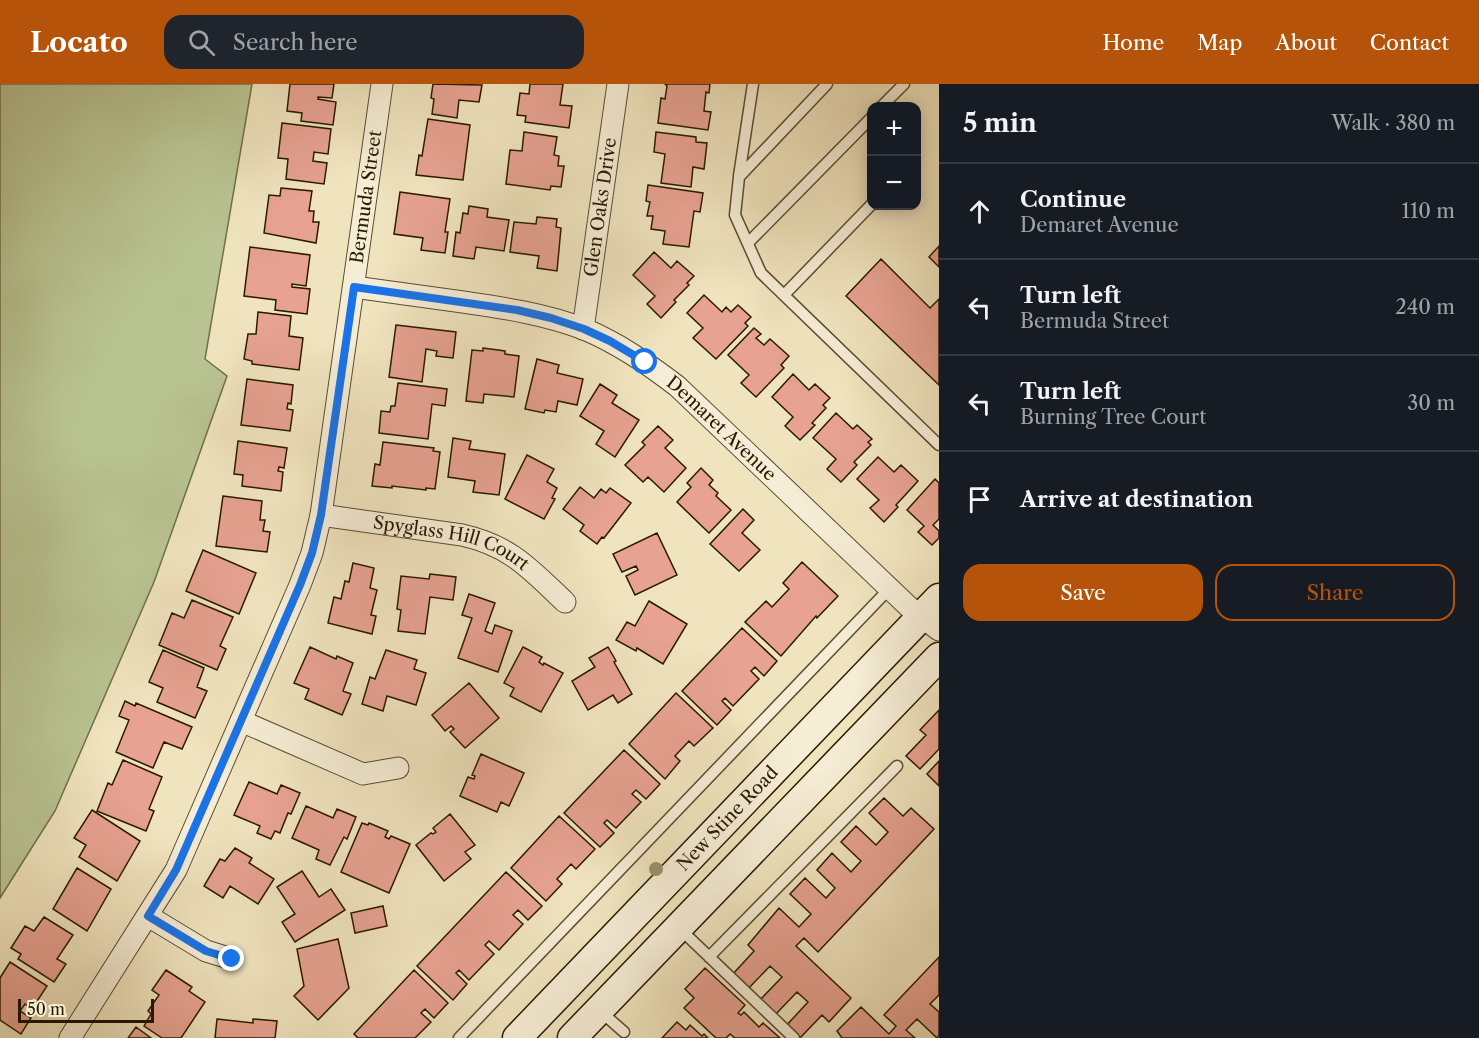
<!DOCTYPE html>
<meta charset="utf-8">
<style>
body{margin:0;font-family:"Libre Caslon Text",serif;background:#20242c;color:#f1f3f6}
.controls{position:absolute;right:18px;top:18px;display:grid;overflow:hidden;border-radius:12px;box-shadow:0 3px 15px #0003}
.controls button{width:54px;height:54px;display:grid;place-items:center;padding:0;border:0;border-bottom:2px solid #363941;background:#171b24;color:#f1f3f6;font:30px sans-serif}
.scale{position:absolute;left:18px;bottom:15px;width:136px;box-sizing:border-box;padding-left:6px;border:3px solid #2a1901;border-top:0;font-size:16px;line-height:21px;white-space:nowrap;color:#2a1901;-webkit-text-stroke:4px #f5edd5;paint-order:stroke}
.stop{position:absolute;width:18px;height:18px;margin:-14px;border:4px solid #1a73e8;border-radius:50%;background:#fff}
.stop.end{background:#1a73e8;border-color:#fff;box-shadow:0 2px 6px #0008}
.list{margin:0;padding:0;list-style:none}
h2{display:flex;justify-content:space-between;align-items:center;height:78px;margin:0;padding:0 24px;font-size:26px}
h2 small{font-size:20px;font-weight:400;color:#9ea1a6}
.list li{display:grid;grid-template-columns:39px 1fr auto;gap:18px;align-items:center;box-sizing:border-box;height:96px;padding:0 24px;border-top:2px solid #363941}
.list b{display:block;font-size:22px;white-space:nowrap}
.list p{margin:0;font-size:20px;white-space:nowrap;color:#9ea1a6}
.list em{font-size:20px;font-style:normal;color:#9ea1a6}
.actions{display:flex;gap:12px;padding:18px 24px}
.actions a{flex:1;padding:14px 0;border:2px solid #b45309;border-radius:18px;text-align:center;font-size:21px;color:#b45309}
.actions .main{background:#b45309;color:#fff}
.icon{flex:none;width:33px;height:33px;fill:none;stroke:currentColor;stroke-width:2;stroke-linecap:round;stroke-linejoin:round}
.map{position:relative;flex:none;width:939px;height:954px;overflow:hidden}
header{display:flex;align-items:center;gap:36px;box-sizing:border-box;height:84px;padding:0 30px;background:#b45309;color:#fff}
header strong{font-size:28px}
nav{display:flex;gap:33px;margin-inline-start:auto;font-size:21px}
.search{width:420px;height:54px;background:#20242c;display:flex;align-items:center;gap:15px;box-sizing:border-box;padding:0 21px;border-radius:18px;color:#9ea1a6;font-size:22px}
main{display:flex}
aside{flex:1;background:#171b24}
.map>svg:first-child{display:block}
</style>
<header>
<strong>Locato</strong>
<div class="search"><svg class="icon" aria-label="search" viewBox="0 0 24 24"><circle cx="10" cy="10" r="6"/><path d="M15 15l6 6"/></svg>Search here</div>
<nav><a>Home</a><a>Map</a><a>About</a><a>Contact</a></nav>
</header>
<main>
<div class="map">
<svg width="939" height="954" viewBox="0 0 939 954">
<rect width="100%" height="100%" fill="#f0e4be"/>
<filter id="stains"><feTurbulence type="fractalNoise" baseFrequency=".00333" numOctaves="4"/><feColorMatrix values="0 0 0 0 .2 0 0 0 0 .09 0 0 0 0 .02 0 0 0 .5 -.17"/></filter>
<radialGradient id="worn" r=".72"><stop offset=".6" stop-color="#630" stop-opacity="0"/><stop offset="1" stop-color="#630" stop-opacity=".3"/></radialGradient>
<path fill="#b9c492" stroke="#726e4a" stroke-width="1.5" d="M0,0H252L205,275L227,292L154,498L55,727L0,814Z"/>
<path fill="#e7a291" stroke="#2a1901" stroke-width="1.5" d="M290,0H334L332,14L318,13V15L336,18L333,41L301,37L302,29L287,27Z
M433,0L482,1L479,18L459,16L457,34L432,30L434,15L431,14Z
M530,0H563L560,21L572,22L569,44L525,38L526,32L517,31L520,9L529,10Z
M665,0H710L709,9L706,8L704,27L711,28L708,46L658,39L661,14L665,15L667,2Z
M428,35L470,41L463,96L416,91L419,71L422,72Z
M282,39L331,45L328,70L314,68L313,77L327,79L324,100L286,95L288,75L278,74Z
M524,48L557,53L554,71L559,72L558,82H564L561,103L551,102L550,106L506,100L510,66L522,67Z
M656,48L696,53V58L707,59L704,85L693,83L691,103L661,99L665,70L654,68Z
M648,101L703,109L700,128L694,127L689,163L663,160L665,147L651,145L653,132H647L650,118L646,117Z
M281,104L312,107L309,127H314L313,138H319L316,159L264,149L269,111L280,112Z
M400,108L450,115L445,148H448L445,169L421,166L423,154L394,150Z
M469,122L488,125L487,133L509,136L504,167L476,163L474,175L453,172L456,148L460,149L463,129L468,130Z
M537,133L557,135L556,143L561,144L557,187L537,184L539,172L510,168L514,138L536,140Z
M939,162V183L929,173Z
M250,163L310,171L306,202L292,200V203L310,205L307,230L275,226L276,216L244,212Z
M654,168L671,184L677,177L694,192L687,199L689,201L674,216L676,218L661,234L647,220L655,212L633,191Z
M881,175L930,224L939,215V301L846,212Z
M704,211L722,228L726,223L731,228L738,221L751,233L745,239L748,242L716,275L693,254L703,244L687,229Z
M258,228L291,232L289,252L303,254L299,286L252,280V277L244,275L248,250H256Z
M396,241L456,248L453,274L436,272L437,267L426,265L422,298L389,293Z
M754,244L761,250L756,254L764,261L770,255L789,272L781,281L784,284L756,313L741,299L749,291L728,271Z
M483,264L505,267V270L519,272L514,313L484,310L483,319L466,317L472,266L483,267Z
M537,275L559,281L557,289L583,295L577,321L558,317L556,328L545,326L544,329L525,325Z
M793,290L809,306L815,300L830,314L823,321L826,324L812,339L815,341L800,356L785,342L793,333L772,313Z
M247,295L293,301L291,320L288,319L287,325L293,326L290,347L241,341Z
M398,299L447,305L445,322L432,320L428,355L379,349L381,327L390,328L391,322H395Z
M600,300L617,311L612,319L639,336L615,373L596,360L604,347L580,332Z
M836,329L853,345L857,341L872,355L868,358L871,361L854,378L857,381L841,398L827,385L836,375L813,354Z
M658,342L673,356L665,364L686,384L664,408L648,393L643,398L625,381L645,361L642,358Z
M453,354L471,357L469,365L505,370L499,411L473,408L475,397L448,393Z
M238,357L287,364L284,384L279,383L278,387L283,388L281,407L242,402L243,391L234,390Z
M383,358L434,364L433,367L440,368L435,405L426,404V406L392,402V404L372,402L375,380L380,381Z
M527,371L554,385L547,398L557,404L552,414L555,415L544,435L505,415Z
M878,373L894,388L901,381L918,397L896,421L898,423L884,438L870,424L879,416L857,395Z
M701,384L713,396L709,401L718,409L716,412L731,426L709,449L677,418L691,403L687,399Z
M935,395L939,399V435L933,441L939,447V454L932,461L918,448L924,442L907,426Z
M580,403L594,414L601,405L606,409L610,404L631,419L604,454L602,453L597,460L580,447L584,441L563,425Z
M223,412L262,417L260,436H265L263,447L270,448L267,468L216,462Z
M743,425L754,436L742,449L760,466L739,487L710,460Z
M657,449L677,491L635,511L626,492L638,486L636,482L622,488L613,470Z
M203,466L256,489L239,530L186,507Z
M802,478L838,512L817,534L816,532L781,572L745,538L766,517L772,523L789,505L783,499Z
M353,479L374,484L370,504L377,506L371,531L376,532L372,550L328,539L334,513L341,515L345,497L349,498Z
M430,490L456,493L453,516L430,513L425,550L398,547L401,526L397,525L401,492L429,495Z
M469,510L495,519L485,547L492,550L495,541L512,547L498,588L458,574L472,534L462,531Z
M192,516L233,533L220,562L226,565L217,586L159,561L172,529L184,534Z
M649,517L687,540L663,580L637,564L636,567L616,556L627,538L635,542Z
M742,544L777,577L764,592L755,583L751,587L759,595L733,622L725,614L722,617L731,626L717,641L682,607Z
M310,563L336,575L337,572L353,579L343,607L351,610L342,631L305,615L309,605L294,599Z
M523,563L542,573L539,578L543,581L544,579L563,589L541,628L510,612L514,604L504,599Z
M608,563L616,577L614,578L632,610L618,619L613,611L588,626L572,597L595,583L589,574Z
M163,566L204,584L197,603L207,607L195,634L157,618L163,604L149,598Z
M386,566L417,576L414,585L426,589L416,621L387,612L383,627L362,620L370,593L375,595Z
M469,599L499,634L465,664L450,648L454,645L451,642L445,647L432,631Z
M676,609L713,644L694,662L689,657L675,672L680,677L665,695L629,660Z
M125,617L135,622L136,619L192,643L182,665L164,658L153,684L116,668L129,636L119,632Z
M939,626V665L920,685L906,672L926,651L920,646Z
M624,666L660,700L646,715L636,706L632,710L641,718L616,744L607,736L604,739L614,749L600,763L564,729Z
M481,670L524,689L509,722L501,718L497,728L460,712L468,693L474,695L475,692L472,691Z
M123,676L162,693L149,725L154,727L146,747L97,727L108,699L112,701Z
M939,677V702L927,690Z
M249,698L277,710L281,701L300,709L291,730L288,729L280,749L275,747L271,755L257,749L260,742L234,731Z
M884,714L903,732L911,724L934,745L818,868L804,854L796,862L851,914L829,938L822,931L800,954H797L785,943L808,918L797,908L774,932L759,917L782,893L770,882L747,906L732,891L754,867L748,861L779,824L799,843L811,830L790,810L805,794L826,814L835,804L817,786L832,769L851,788L861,777L841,758L856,742L876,761L888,748L869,729Z
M306,722L333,734L337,725L356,733L347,755L344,753L330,781L316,775L319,766L292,754Z
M92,726L140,757L117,797L79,773L86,761L74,754Z
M450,730L475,761L465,768L471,775L444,797L416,761L431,749L433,750L436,748L433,744Z
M559,732L595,765L576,785L571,780L557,795L562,800L546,817L511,784Z
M362,739L368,741L369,739L388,747L385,753L389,755L391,752L410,760L389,809L341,788Z
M235,764L252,774L249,779L274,795L258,820L230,802L223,814L204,802L220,775L225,777Z
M77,784L111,805L87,847L53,825Z
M302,787L319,813L331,805L345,826L295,858L282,838L295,830L277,803Z
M506,788L542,822L528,836L518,826L513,831L523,840L499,866L489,857L485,861L494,870L469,896L459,886L456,889L467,900L453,916L417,882Z
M383,822L387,842L355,849L351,829Z
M44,833L73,851L57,875L66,880L54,898L18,875L21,870L11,864L25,842L34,847Z
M338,855L349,904L318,936L294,912L304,902L297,865Z
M939,873V911L930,920L939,928V951L937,954L917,935L906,946L915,954H842L837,947L861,923L889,950L896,942L884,931Z
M10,878L47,902L32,925L25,920L20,927L31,934L21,950L0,936V894Z
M705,884L745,921L738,929L741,931L744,928L759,943L763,939L780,954H735L730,950L726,954H716L684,924L694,914L685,905Z
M166,886L192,903L189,907L205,918L181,954H162L144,942L151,930L148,927L159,911L152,906Z
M414,886L448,919L434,934L425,925L421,929L431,938L415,954H358L354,950Z
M217,935L253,939V935L277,937L275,954H215Z
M677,938L686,946L690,941L702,952L704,950L708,954H662Z
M136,943L151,954H128Z"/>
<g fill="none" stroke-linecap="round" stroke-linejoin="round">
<defs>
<path id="lane" d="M827,0L739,93L735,131L761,189L939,361
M882,22L904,0
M739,92L753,0
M748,159L872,33
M784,211L872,120
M679,844L794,954
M709,873L897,682
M599,926L624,948
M459,954L890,504"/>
<g id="street">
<path id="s1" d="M354,203C390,208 427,213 463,218C504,224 545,230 584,245C618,259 648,280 677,302L909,523L939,546"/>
<path id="s2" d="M583,245L618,0"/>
<path id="s3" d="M321,431L462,451C511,462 530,485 565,518"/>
<path d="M241,637L363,690L398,684"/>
<path d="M148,832L206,867L232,875"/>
<path id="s4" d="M70,954L176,786L300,501L312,469L321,431L382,0"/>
</g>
<g id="secondary">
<path id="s5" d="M517,954L939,514"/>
<path d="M572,954L939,573"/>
</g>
</defs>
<use href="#lane" stroke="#5c4c30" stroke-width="13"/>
<use href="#street" stroke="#5c4c30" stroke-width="23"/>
<use href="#secondary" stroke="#2a1901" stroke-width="31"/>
<use href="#lane" stroke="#f5edd5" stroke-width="10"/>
<use href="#street" stroke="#f5edd5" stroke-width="21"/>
<use href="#secondary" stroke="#f5edd5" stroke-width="28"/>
</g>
<circle fill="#9b906e" cx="656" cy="785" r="7"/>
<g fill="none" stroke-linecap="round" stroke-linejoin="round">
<path stroke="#1a73e8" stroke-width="8" d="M232,875L206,867L148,832L176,786L300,501L312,469L321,431L354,203L517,226L551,234L584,245L610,257L645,278"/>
</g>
<g text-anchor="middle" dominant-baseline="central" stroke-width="4.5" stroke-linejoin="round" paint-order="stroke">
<g font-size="18" fill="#2a1901" stroke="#f5edd5">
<text stroke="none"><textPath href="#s4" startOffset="904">Bermuda Street</textPath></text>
<text stroke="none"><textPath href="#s2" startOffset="123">Glen Oaks Drive</textPath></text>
<text stroke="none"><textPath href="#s1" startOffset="405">Demaret Avenue</textPath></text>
<text stroke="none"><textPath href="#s3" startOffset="134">Spyglass Hill Court</textPath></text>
<text stroke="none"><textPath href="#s5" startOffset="304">New Stine Road</textPath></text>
</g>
</g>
<rect width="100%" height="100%" filter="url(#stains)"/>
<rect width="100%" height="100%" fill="url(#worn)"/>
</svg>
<div class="controls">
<button>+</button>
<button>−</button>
</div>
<div class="scale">50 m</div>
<div class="stop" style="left:645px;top:278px"></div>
<div class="stop end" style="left:232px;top:875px"></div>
</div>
<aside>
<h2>5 min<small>Walk · 380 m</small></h2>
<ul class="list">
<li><svg class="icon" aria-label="ahead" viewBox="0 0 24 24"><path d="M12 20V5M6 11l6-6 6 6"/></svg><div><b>Continue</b><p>Demaret Avenue</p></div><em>110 m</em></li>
<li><svg class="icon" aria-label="left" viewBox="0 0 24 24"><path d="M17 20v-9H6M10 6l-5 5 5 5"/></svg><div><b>Turn left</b><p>Bermuda Street</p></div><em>240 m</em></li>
<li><svg class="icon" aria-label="left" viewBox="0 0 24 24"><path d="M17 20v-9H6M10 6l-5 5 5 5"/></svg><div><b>Turn left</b><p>Burning Tree Court</p></div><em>30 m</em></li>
<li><svg class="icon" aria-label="arrive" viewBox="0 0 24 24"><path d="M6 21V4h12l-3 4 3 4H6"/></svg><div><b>Arrive at destination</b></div></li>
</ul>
<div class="actions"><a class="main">Save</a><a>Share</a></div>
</aside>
</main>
